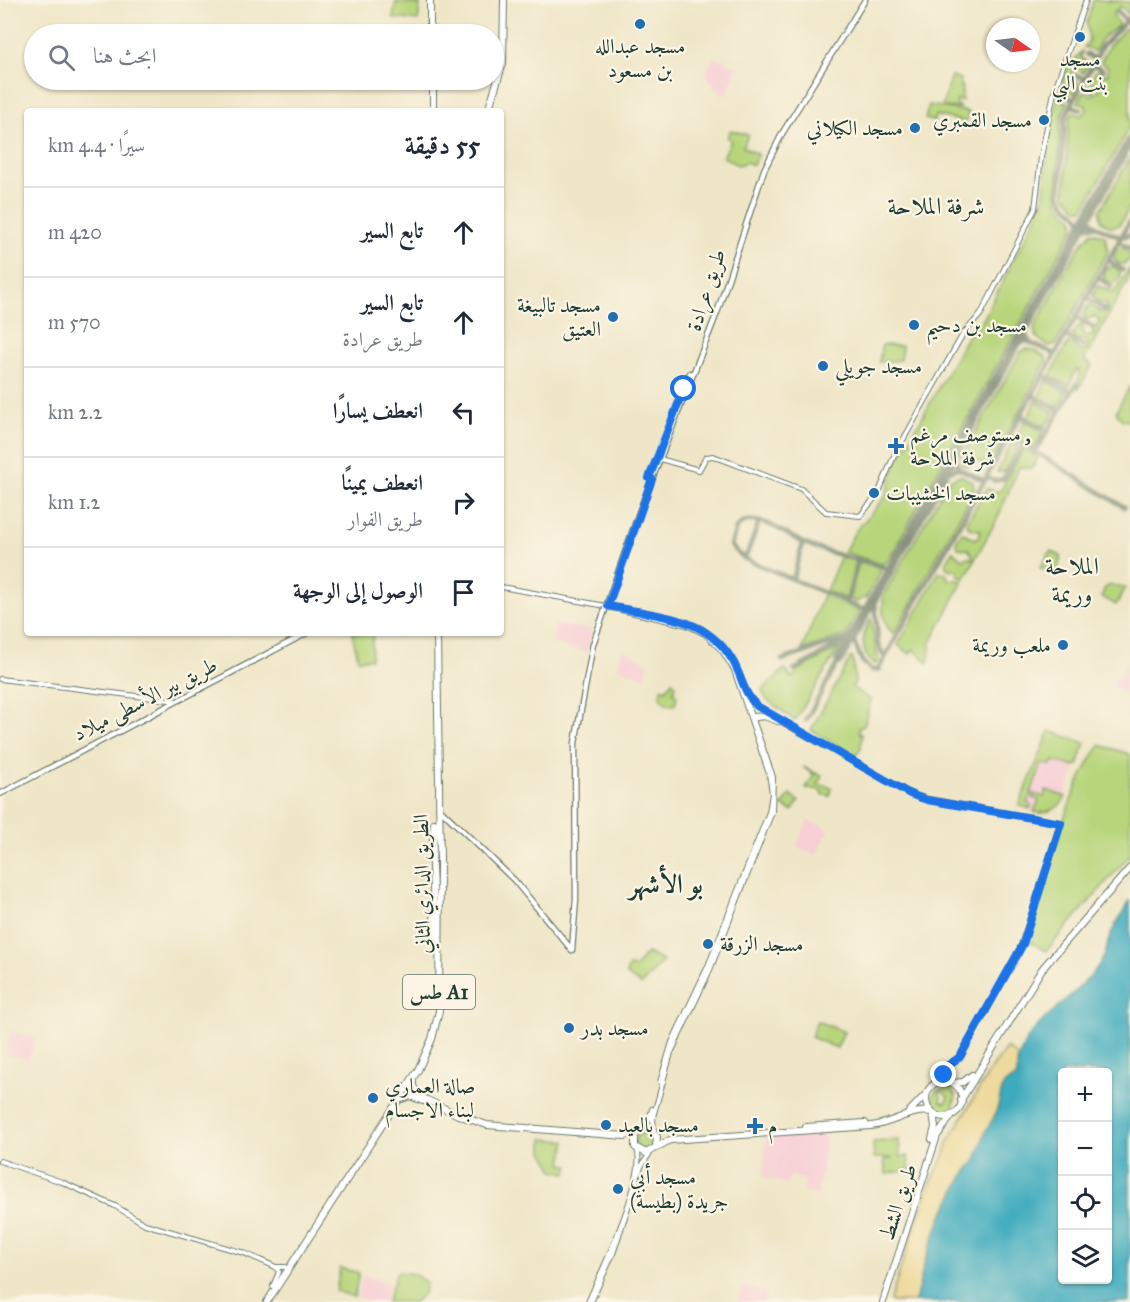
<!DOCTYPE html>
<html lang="ar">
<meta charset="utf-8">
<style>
body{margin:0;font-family:"IM FELL Great Primer",Amiri,serif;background:#f6f6f7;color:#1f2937;direction:rtl}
.controls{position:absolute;right:18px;bottom:18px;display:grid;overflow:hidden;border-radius:6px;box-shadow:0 2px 4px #0004}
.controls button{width:54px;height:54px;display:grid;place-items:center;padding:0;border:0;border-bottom:2px solid #e0e1e3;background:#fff;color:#1f2937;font:30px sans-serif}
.compass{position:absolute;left:986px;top:18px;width:54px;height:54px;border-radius:50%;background:#fff;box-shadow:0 2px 4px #0004;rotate:104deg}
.stop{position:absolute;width:18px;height:18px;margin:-14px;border:4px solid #1a73e8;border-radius:50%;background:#fff}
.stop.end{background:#1a73e8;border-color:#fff;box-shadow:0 2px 6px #0008}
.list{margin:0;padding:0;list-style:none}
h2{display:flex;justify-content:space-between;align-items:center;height:78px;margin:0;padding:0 24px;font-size:26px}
h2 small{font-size:20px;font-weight:400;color:#747a83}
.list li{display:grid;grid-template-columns:39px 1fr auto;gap:18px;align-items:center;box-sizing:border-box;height:90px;padding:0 24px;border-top:2px solid #e0e1e3}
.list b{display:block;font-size:22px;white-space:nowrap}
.list p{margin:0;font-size:20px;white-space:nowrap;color:#747a83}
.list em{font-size:20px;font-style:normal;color:#747a83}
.icon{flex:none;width:33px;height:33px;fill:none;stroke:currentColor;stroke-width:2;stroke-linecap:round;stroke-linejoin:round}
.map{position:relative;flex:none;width:1130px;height:1302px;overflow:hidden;direction:ltr}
.search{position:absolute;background:#fff;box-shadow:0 2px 4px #0004;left:24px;top:24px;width:480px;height:66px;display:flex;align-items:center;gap:15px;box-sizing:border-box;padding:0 21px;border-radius:33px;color:#747a83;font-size:22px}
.panel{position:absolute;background:#fff;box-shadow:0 2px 4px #0004;left:24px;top:108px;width:480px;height:528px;border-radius:6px;direction:rtl}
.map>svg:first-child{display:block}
</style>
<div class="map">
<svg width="1130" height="1302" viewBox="0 0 1130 1302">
<rect width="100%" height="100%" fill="#fcf5e5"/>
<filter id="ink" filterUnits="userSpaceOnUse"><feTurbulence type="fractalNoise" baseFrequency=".0167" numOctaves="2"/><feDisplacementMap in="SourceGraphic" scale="12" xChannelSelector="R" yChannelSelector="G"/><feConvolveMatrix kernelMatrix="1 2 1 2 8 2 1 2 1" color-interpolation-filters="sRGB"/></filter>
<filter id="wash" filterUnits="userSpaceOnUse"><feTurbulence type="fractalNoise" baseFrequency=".008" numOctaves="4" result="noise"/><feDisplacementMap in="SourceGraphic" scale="24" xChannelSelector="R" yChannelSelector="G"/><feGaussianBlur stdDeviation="1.35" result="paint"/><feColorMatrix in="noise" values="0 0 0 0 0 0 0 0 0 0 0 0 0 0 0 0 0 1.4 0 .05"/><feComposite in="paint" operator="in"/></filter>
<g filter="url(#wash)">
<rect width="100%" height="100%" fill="#efe6c8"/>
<path fill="#f7cfd5" d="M714,56L737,67L727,95L714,89L713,83L705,74Z
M556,624L593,630L588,653L552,643Z
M622,649L649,663L645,677L618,668Z
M1130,660V687L1126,694L1111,687Z
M1050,731L1085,743L1063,802L1039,814L1019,806Z
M808,820L825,827L829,831L816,855L796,846Z
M11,1031L35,1038L29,1060L6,1054Z
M826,1135L818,1196L803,1190L805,1180L790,1175L787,1185L763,1177L766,1136Z
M363,1274L389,1283L385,1302H372L357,1297Z
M743,1285L766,1292L764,1302H737Z"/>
<path fill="#b8d57b" stroke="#6c8958" stroke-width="1.5" d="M1093,0L1130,2L1129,14L1120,6L1113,14L1119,25L1102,38L1095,52L1084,47L1089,41L1087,23Z
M396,2L420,5L418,21L393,18Z
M1126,28L1130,31V126L1083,209H1078L1065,195L1069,118L1073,112L1081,116L1087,111L1086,106L1078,102L1084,92L1092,95L1099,91L1098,86L1090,82L1096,71L1105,75L1108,74V67L1101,62L1109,46Z
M1082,51L1081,58L1089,63L1083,73L1079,69L1072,70V78L1078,82L1074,93L1061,89L1062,101L1068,102L1061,116L1057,196L1059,204L1074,220V227L887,562L881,564L844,552L855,532L886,496L895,466L968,335L983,320L1043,203L1049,138L1060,85L1068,67Z
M951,76L960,79V86L962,87V101L957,100L956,104L960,108L942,107Z
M929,105L969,112L966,122L935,115L934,121L925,119Z
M731,130L748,135L743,147L758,154L753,165L747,162L738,165L723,157L731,141L727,137Z
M1130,158V207L1119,225L1111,227L1101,221L1100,211Z
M1092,232L1105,236L1108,251L1056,344L1049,346C1041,341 1032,337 1035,326L1080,246Z
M1114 256a8 8 0 1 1 16 0a8 8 0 1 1-16 0Z
M1104 275a8 8 0 1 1 16 0a8 8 0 1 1-16 0Z
M1130,268V276L1084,360L1092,365L1078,390L1079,370H1076L1069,386L1050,376L1068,343L1074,344L1079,350L1085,351L1088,344L1084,340H1077L1072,334L1081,324L1084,325L1082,330L1086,336L1094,334L1092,330L1100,321L1094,316L1086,320L1083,314L1089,305L1101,312H1106L1107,304L1097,301L1093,296L1098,286L1114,293Z
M882,345L902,346L900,360L879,362Z
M1026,349L1034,350L1046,357V361L991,464L985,465L974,459L968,466L962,465V456L1021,352Z
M1046,380L1066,393L1058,407L1039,397Z
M1130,386V421L1122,420L1116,412Z
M1035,401L1054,413L1045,426L1028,418Z
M1024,421L1041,430L1042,434L1036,446L1033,447L1017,438Z
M1012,442L1018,446L1017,449L1004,472H997Z
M1028,451L1038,458L1032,468L1019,467L997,519L975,559L968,549L958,548L956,542L962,532L974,539L979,537L980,530L969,528L967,522L987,488L995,492L1001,490L1022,452Z
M960,475L973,482L974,491L894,634C881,624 882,609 884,595L949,480Z
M953,551L962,559L969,557L975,560L964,579L959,576L957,570L948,569L945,565Z
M1051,551L1061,556L1057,574L1040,568Z
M841,556L853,559L856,563L848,595L845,598L826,591Z
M864,562L879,566L881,571L867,597L856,602L850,599L858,565Z
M939,572L946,573L948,579L963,581L931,642L928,662L913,649L910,654L898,645Z
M1110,585L1126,587L1116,605L1102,597L1104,589Z
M824,593L859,611L846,635L802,650Z
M871,619L878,661L875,664C858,653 862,633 871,619Z
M352,633H373L371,659H358Z
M839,648L795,721L766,699L762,690L785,669L791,678L796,675L795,672Z
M851,657L853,659L855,682L852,687L871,700L864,726L859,728V733L862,734L861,749L855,756L811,730Z
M672,681L676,685L673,693L677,695L675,705L667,704L660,697L662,688L666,690Z
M1050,731L1085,743L1078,765L1072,766L1054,761L1051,765L1042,764L1027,803L1031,805L1030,809L1019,805Z
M1100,745L1130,754V855L1046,951L1027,940C1050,875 1060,803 1100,745Z
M803,767L822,776L818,784L832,788L830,796L821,794V790L806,788L814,775Z
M1046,790L1066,797C1061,807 1045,816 1034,812L1039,800L1032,798L1033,794L1045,797Z
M790,795L799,802L792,811L782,806Z
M647,953L663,961L641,985L626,974L629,966L635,968Z
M817,1021L844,1032L837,1048L811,1037Z
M945,1087L951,1089L956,1095L953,1108L945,1111L938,1110L932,1097L936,1090H940L941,1102L946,1103L948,1097L941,1090Z
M641,1131L652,1133L656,1142L650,1150L639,1149L635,1140Z
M543,1139L566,1141L562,1164L569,1165L567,1173L554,1170L543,1151Z
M899,1140L900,1157L908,1156L910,1170L886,1174L884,1160L893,1158H874L873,1142Z
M340,1268L359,1273L354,1297L336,1291Z
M397,1272L414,1274L426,1282L424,1293L415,1302H387Z"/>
<path fill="#eeda9e" stroke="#868c69" stroke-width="1.5" d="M1007,1048L1017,1056V1077L1008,1081L975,1164L963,1176L941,1218L925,1261L915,1302H892L890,1300L927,1191L945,1154L948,1142L989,1072Z"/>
<path fill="#3eaabd" stroke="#2e7478" stroke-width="1.5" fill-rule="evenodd" d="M1130,900V1302H915L925,1261L941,1218L963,1176L976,1160L986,1130L996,1114L1003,1085L1017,1077C1013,1024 1078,1003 1103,958C1107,952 1107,943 1110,936C1115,924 1124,912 1130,900ZM1062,1072H1108V1280H1062Z"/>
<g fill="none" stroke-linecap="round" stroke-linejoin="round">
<path stroke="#87927e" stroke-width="4.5" d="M1117,12L1130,24
M1086,54L1095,59
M1093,64L1103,70
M1076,75L1085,79
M1082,84L1092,90
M1065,95L1074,100
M1071,105L1081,110
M1083,225C1081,211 1064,210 1060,194L1065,117L1102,46L1130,17
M1096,226L1120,237
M1079,232L1087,226H1096L1091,220L1090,212
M1121,237L1130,235
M1119,242L1130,248
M1109,257L1112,263L1123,270
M1098,277L1111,287
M1086,298L1106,310
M1076,317L1093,327
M1025,328L1026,336L1030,342
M1066,336L1083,346
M1014,347L1026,341L1055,354
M1043,375L1070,391
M1032,395L1059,411
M1020,415L1047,431
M1010,436L1124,507
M1035,452L1077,383
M955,453L958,467
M944,473L958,468L985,481
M987,477L994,481L1003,479L1024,445
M745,559L759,522
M793,578L803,543
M875,597L878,643L882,654H887
M847,601L858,559
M867,611L745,559L731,546L736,528L743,522C766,516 785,535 804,543C831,555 862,560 890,569
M852,637L862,661L871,670H878L1130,221
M782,660L852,637L794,670
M806,720L839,661"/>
<path stroke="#87927e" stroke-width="10" d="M839,661L1130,141"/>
</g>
</g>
<g filter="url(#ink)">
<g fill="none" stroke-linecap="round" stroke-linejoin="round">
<defs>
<path id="secondary" d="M660,459L699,470L706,457L713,456L801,489L826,512L860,516L878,494L894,456L963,334L981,314L1035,209L1041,157L1054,92L1086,0
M501,587L672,618L701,628L720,644L733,662L773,777L772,812L710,970L671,1053L653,1117L654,1131
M604,606L687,625L705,634L722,651L734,670L769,774L772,793L769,812L708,966L672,1042L660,1082
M0,679L177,701
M747,696L766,713
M752,716L769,715L916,797L1061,823L1019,952L960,1057L942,1069L932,1086
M751,719L764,717L778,722
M944,1068L947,1082
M642,1129L648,1123L652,1109
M0,1161L62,1182L115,1206L145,1224L244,1253L276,1267H285
M273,1286L279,1272L276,1268
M588,1302C601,1274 647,1175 637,1149
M591,1302L613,1254L641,1167L650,1153"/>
<path id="primary" d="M681,396L690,373
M0,794L307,633
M439,808L514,880L572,950
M572,950L576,899L575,743L593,644L640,510L717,313L764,170L783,132L865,0"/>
<path id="highway" d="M430,0V34
M433,80V111
M488,111L503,63L504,0
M434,823L432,865L435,938
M413,1078V1086L419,1096L458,1115L487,1125L625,1136L636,1133
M926 1099a18 18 0 1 1 36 0a18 18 0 1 1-36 0Z
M953,1083L963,1082L972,1075
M399,1100L410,1096L423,1101
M961,1100L1042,969L1130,868
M909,1112L927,1093
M806,1127L865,1123
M932,1139L935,1127L933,1113
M656,1146L657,1137L652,1131L643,1129L635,1135V1147L646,1153L670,1140L871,1126C892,1124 910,1109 931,1112
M267,1302L418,1070L432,1039L439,1011L440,861L437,633
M883,1302L937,1136L952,1115"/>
</defs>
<use href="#secondary" stroke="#687868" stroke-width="6"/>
<use href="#primary" stroke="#687868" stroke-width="7"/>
<use href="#highway" stroke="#687868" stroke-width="8"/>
<use href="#secondary" stroke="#fff" stroke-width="4"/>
<use href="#primary" stroke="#fff" stroke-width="4.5"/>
<use href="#highway" stroke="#fff" stroke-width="6"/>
</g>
</g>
<g fill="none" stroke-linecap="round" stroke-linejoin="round" filter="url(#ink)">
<path stroke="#1a73e8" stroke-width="8" d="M684,389L649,478L652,479L608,606C653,615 704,615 731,658C742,674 742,692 757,706L910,794L927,800L1061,823L1023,944L960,1057L945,1067L944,1075"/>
</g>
<g fill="#1f6fb2" stroke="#fcf5e5" stroke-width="2">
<circle cx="640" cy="24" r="6"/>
<circle cx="1080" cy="37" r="6"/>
<circle cx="1044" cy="120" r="6"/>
<circle cx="915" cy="128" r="6"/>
<circle cx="613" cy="317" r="6"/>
<circle cx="914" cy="325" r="6"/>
<circle cx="823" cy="366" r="6"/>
<path d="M893 437h6v6h6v6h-6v6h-6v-6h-6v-6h6z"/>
<circle cx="874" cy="493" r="6"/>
<circle cx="1063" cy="645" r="6"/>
<circle cx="708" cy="944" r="6"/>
<circle cx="569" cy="1028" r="6"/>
<circle cx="373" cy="1098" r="6"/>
<circle cx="606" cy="1125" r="6"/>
<path d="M752 1117h6v6h6v6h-6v6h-6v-6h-6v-6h6z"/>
<circle cx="618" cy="1189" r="6"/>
</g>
<g text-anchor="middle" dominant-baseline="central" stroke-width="4.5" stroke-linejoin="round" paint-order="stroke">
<rect fill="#fcf5e5" stroke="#617469" stroke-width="1.5" x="403" y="975" width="72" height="34" rx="4.5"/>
<g font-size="20" font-weight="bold" fill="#1f3d34">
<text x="439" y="992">طس A1</text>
</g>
<g font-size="21" fill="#1f3d34" stroke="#fcf5e5" text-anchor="start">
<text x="640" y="46" text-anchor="middle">مسجد عبدالله<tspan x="640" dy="24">بن مسعود</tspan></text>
<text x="1080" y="59" text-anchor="middle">مسجد<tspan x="1080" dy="24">بنت البي</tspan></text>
<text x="1032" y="120" text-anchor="end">مسجد القمبري</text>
<text x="903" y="128" text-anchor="end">مسجد الكيلاني</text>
<text x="601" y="305" text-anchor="end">مسجد تالبيغة<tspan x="601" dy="24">العتيق</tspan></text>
<text x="926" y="325">مسجد بن دحيم</text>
<text x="835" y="366">مسجد جويلي</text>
<text x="910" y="434">مستوصف مرغم ,<tspan x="910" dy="24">شرفة الملاحة</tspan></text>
<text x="886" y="493">مسجد الخشيبات</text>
<text x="1051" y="645" text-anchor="end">ملعب وريمة</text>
<text x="720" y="944">مسجد الزرقة</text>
<text x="581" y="1028">مسجد بدر</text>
<text x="385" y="1086">صالة العماري<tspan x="385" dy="24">لبناء الاجسام</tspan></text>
<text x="618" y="1125">مسجد بالعيد</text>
<text x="768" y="1126">م</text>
<text x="630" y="1177">مسجد أبي<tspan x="630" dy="24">جريدة (بطيسة)</tspan></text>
</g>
<g font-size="21" fill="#1f3d34" stroke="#fcf5e5">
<text transform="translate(706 290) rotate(-72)">طريق عرادة</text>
<text transform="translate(145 699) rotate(-27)">طريق بير الأسطى ميلاد</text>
<text transform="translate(422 884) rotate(-91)">الطريق الدائري الثاني</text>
<text transform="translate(898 1202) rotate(-72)">طريق الشط</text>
</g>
<g font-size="24" fill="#1f3d34" stroke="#fcf5e5">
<text x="936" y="206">شرفة الملاحة</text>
<text x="1072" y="566">الملاحة<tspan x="1072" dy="28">وريمة</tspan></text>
</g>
<g font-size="27" font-weight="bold" fill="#1f3d34" stroke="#fcf5e5">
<text x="666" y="883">بو الأشهر</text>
</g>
</g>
</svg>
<div class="controls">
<button>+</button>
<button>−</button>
<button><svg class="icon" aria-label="locate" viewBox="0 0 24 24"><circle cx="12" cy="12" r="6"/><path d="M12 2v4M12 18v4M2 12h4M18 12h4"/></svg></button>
<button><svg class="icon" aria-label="layers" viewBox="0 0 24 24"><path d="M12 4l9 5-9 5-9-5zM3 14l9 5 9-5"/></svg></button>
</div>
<svg class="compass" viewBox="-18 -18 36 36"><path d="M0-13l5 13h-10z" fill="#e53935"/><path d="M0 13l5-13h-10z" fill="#747a83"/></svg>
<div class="stop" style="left:684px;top:389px"></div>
<div class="stop end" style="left:944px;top:1075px"></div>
<div class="search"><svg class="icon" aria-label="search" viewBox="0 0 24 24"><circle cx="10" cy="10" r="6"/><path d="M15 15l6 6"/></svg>ابحث هنا</div>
<section class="panel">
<h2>55 دقيقة<small>سيرًا · 4.4 km</small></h2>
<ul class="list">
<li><svg class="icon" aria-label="ahead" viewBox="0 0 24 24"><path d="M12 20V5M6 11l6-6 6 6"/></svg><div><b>تابع السير</b></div><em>420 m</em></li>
<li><svg class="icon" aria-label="ahead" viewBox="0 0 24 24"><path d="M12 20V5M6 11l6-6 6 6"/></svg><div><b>تابع السير</b><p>طريق عرادة</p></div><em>570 m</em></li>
<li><svg class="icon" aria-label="left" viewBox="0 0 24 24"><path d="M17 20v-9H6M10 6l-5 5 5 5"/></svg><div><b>انعطف يسارًا</b></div><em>2.2 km</em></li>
<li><svg class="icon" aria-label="right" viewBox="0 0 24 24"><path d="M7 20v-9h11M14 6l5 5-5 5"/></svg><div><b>انعطف يمينًا</b><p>طريق الفوار</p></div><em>1.2 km</em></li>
<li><svg class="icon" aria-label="arrive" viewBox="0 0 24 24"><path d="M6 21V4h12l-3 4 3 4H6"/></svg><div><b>الوصول إلى الوجهة</b></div></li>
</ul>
</section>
</div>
